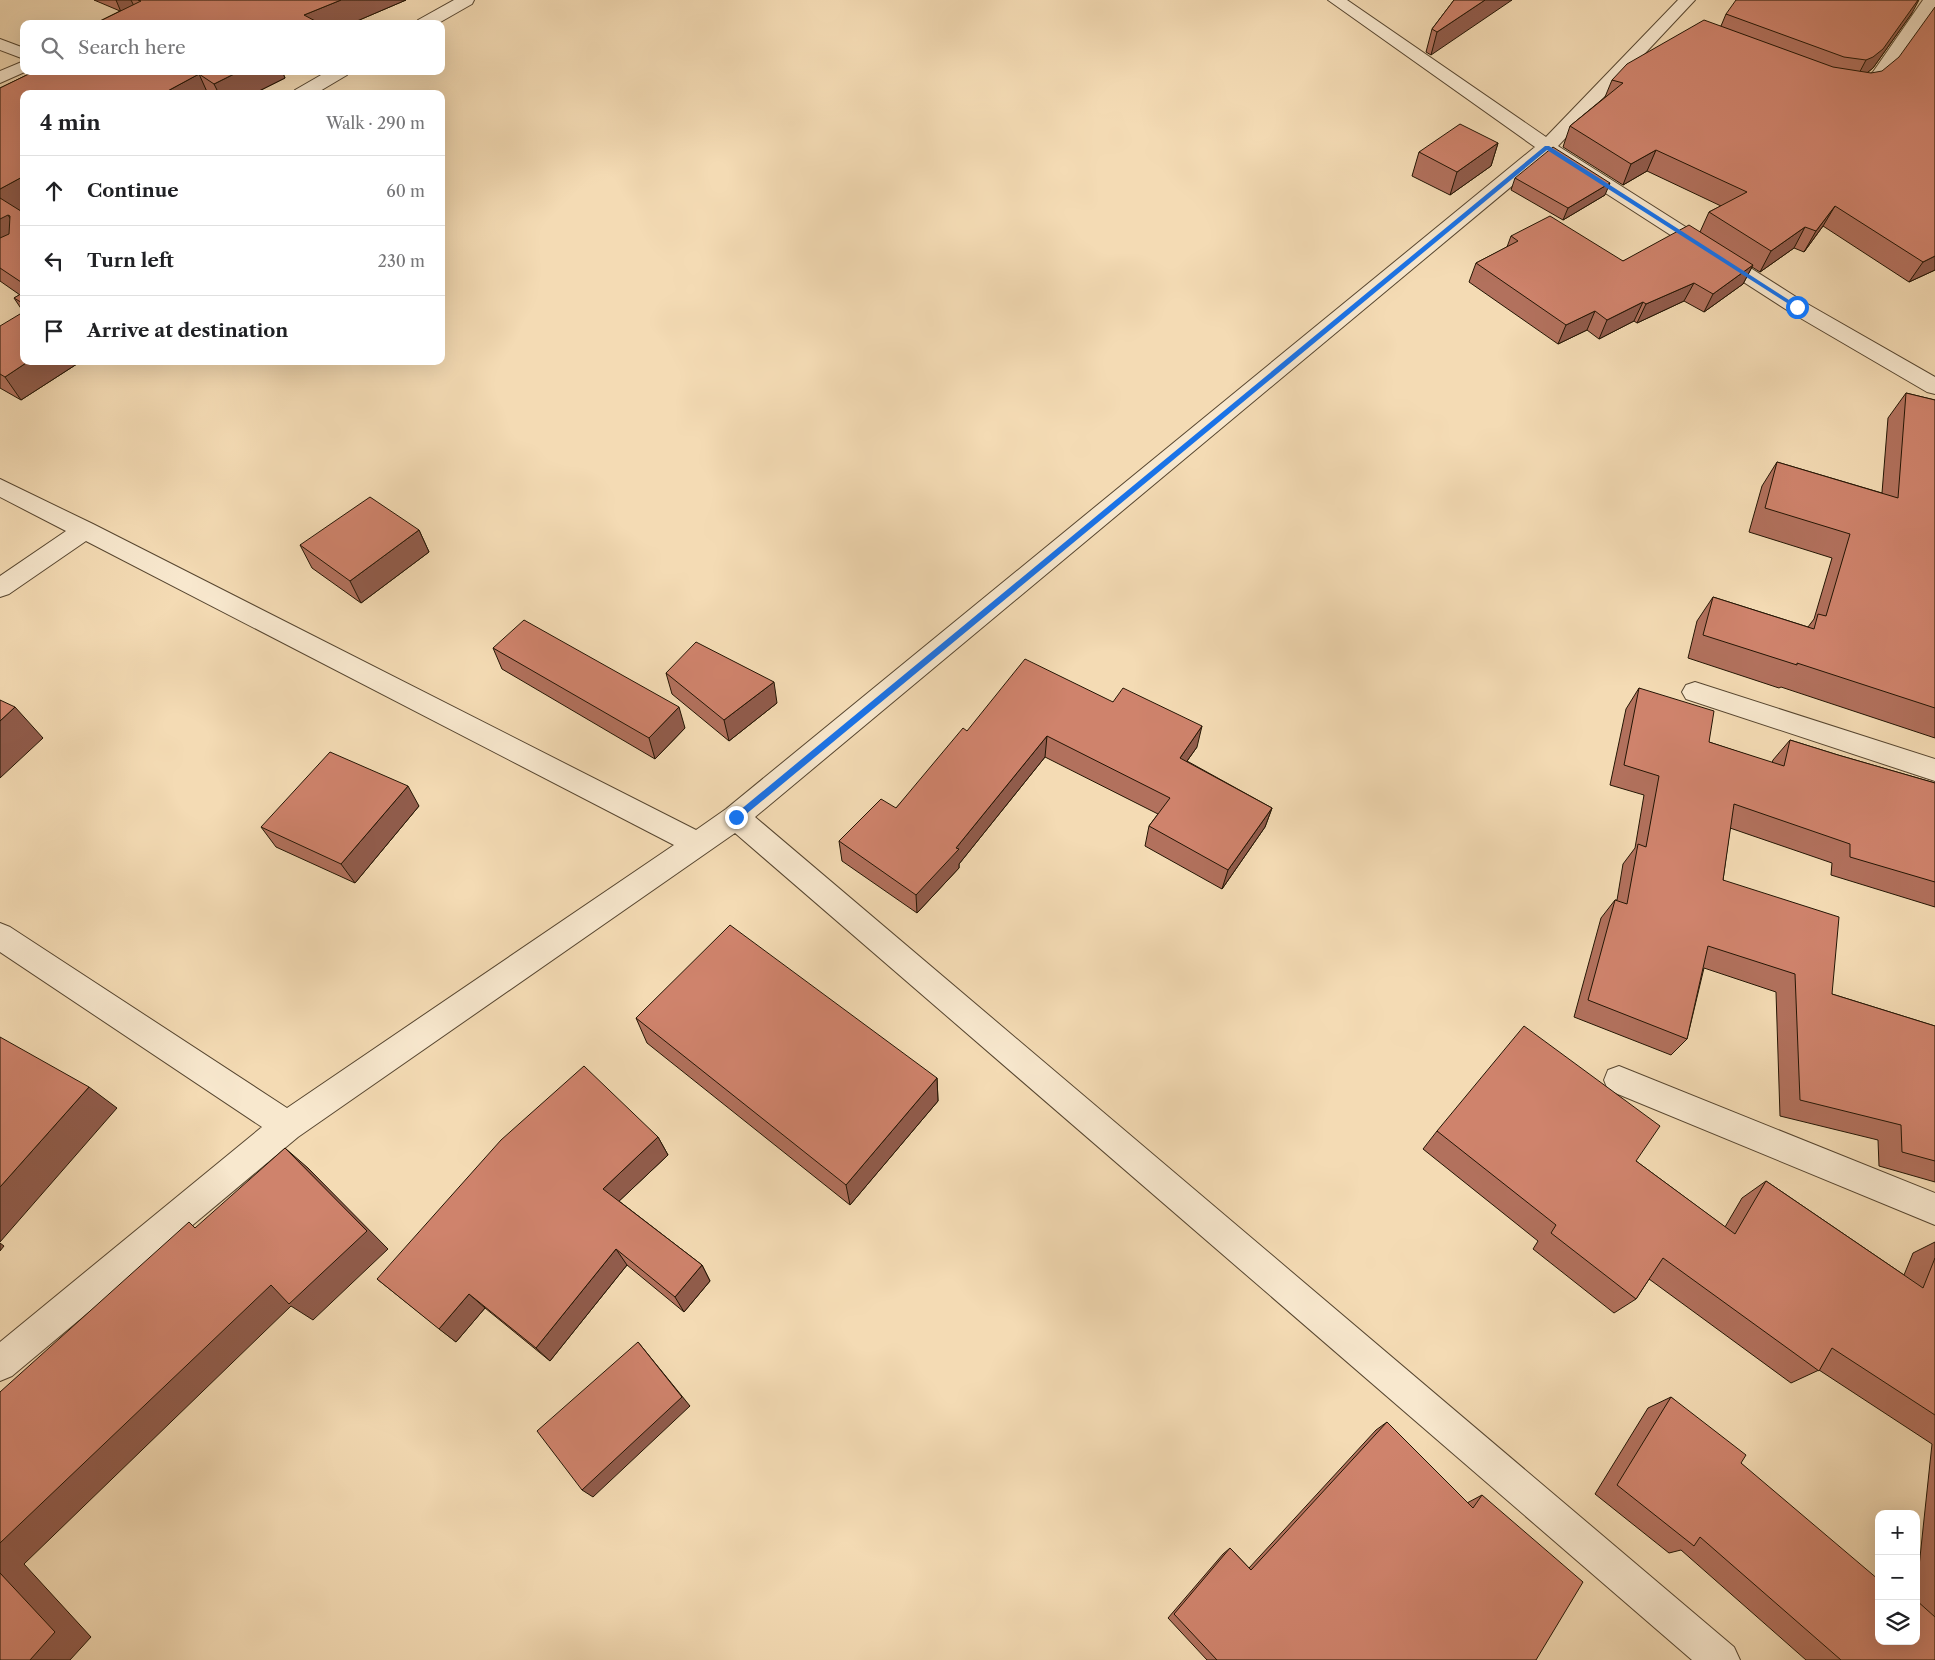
<!DOCTYPE html>
<meta charset="utf-8">
<style>
body{margin:0;font-family:"Libre Caslon Text",serif;background:#f6f6f6;color:#202124}
.controls{position:absolute;right:15px;bottom:15px;display:grid;overflow:hidden;border-radius:10px;box-shadow:0 5px 20px #0002}
.controls button{width:45px;height:45px;display:grid;place-items:center;padding:0;border:0;border-bottom:1px solid #e0e0e0;background:#fff;color:#202124;font:25px sans-serif}
.stop{position:absolute;width:15px;height:15px;margin:-11px;border:4px solid #1a73e8;border-radius:50%;background:#fff}
.stop.end{background:#1a73e8;border-color:#fff;box-shadow:0 1px 5px #0008}
.list{margin:0;padding:0;list-style:none}
h2{display:flex;justify-content:space-between;align-items:center;height:65px;margin:0;padding:0 20px;font-size:21px}
h2 small{font-size:16px;font-weight:400;color:#757577}
.list li{display:grid;grid-template-columns:32px 1fr auto;gap:15px;align-items:center;box-sizing:border-box;height:70px;padding:0 20px;border-top:1px solid #e0e0e0}
.list b{display:block;font-size:19px;white-space:nowrap}
.list em{font-size:16px;font-style:normal;color:#757577}
.icon{flex:none;width:28px;height:28px;fill:none;stroke:currentColor;stroke-width:2;stroke-linecap:round;stroke-linejoin:round}
.map{position:relative;flex:none;width:1935px;height:1660px;overflow:hidden}
.search{position:absolute;background:#fff;box-shadow:0 5px 20px #0002;left:20px;top:20px;width:425px;height:55px;display:flex;align-items:center;gap:12px;box-sizing:border-box;padding:0 18px;border-radius:10px;color:#757577;font-size:19px}
.panel{position:absolute;background:#fff;box-shadow:0 5px 20px #0002;left:20px;top:90px;width:425px;height:275px;border-radius:10px}
.map>svg:first-child{display:block}
</style>
<div class="map">
<svg width="1935" height="1660" viewBox="0 0 1935 1660">
<rect width="100%" height="100%" fill="#f4dbb4"/>
<filter id="stains"><feTurbulence type="fractalNoise" baseFrequency=".004" numOctaves="4"/><feColorMatrix values="0 0 0 0 .2 0 0 0 0 .09 0 0 0 0 .02 0 0 0 .5 -.17"/></filter>
<radialGradient id="worn" r=".72"><stop offset=".6" stop-color="#630" stop-opacity="0"/><stop offset="1" stop-color="#630" stop-opacity=".3"/></radialGradient>
<g fill="none" stroke-linecap="round" stroke-linejoin="round">
<defs>
<path id="minor" d="M454,0H474L472,4L437,24H416L418,20Z
M1328,0H1347L1546,137L1678,0H1695L1558,146L1804,302L1935,377V394L1927,392L1790,312L1548,156L755,817L1734,1647L1740,1660H1692L735,833L298,1137L12,1376L0,1381V1342L262,1127L0,952V923L10,927L287,1108L674,845L86,541L9,594L0,597V576L66,531L0,497V479L93,524L696,830L726,809L1535,147Z
M1923,0H1935V8C1921,28 1891,82 1871,90C1864,93 1855,92 1848,90L1845,86L1848,82L1861,81L1873,72Z
M0,39L24,48V59L0,50Z
M24,61V71H27L0,83V71Z
M328,71H350L347,75L315,94H292L295,90Z
M1695,682L1935,759V781L1686,699L1682,692L1686,685Z
M1619,1066L1935,1193V1225L1608,1090L1604,1080L1608,1070Z"/>
</defs>
<use href="#minor" stroke="#574630" stroke-width="2"/>
<use href="#minor" fill="#f8e8ce" fill-rule="evenodd"/>
</g>
<path fill="#b2715d" stroke="#231504" d="M94,0H406L350,24H94L120,11Z
M1454,0L1431,55L1426,52L1432,29Z
M1912,13L1873,68L1867,73L1935,270L1909,282L1823,226L1804,252L1794,248L1760,272L1752,267L1743,284L1704,312L1684,301L1637,323L1634,321L1599,339L1587,330L1558,344L1469,282L1476,263L1507,247L1511,236L1623,261L1700,232L1709,212L1721,206L1647,171L1623,185L1563,147L1570,126L1605,97L1612,80L1721,26L1726,14Z
M30,71H282L285,78L253,94H24V208L20,210L24,213V313L14,298L20,295L0,281V88L31,73Z
M1498,143L1491,166L1450,195L1412,176L1419,152Z
M1515,178L1605,195L1563,220L1511,190Z
M0,326L24,361L80,362L21,400L0,388Z
M1906,393L1935,400V738L1781,687L1779,688L1688,658L1697,621L1713,597L1808,627L1814,619L1832,558L1749,532L1762,486L1777,462L1882,493L1888,418Z
M419,530L429,552L361,603L312,568L300,545Z
M493,648L685,728L655,759L502,669Z
M666,673L777,703L729,741L672,694Z
M1639,688L1709,742L1772,763L1773,760L1790,740L1838,755L1935,783V907L1831,875L1832,863L1730,828L1723,880L1832,994L1935,1026V1182L1879,1166L1878,1140L1780,1116L1776,992L1704,968L1687,1039L1671,1055L1574,1017L1601,918L1615,900H1617L1623,864L1635,848L1644,795L1610,785L1626,709Z
M1113,702L1197,747L1187,761L1272,808L1265,827L1222,889L1145,846L1149,826L1158,814L1045,757L959,864V868L917,913L842,861L839,841L896,808L967,731Z
M419,806L355,883L276,847L261,827Z
M636,1018L937,1078L938,1101L850,1205L647,1043Z
M1437,1131L1636,1161L1725,1227L1742,1198L1766,1181L1904,1275L1913,1253L1935,1242V1660H1806L1681,1550L1669,1553L1595,1494L1648,1408L1671,1397L1741,1463L1916,1641V1595L1932,1444L1819,1370L1791,1383L1649,1279L1636,1299L1614,1313L1533,1249L1538,1241L1423,1149Z
M658,1137L668,1155L619,1201L702,1265L710,1281L684,1312L627,1265L550,1361L485,1308L456,1342L377,1279Z
M1387,1422L1467,1503L1482,1495L1536,1660H1207L1168,1618L1223,1554L1230,1548L1249,1568L1376,1430Z"/>
<path fill="#915c4c" stroke="#231504" d="M116,0H131L134,6L121,12Z
M341,0H406L350,24H307L304,15Z
M1485,0H1512L1431,55L1437,32Z
M1918,0H1919L1912,13L1873,68L1863,76L1856,79L1866,60Z
M240,71H282L285,78L253,94H219L214,84Z
M199,74L208,94H162Z
M1498,143L1491,166L1450,195L1457,172Z
M1656,150L1647,171L1623,185L1631,164Z
M24,176V208L10,216L8,215L23,239L0,250V189Z
M1610,183L1605,195L1563,220L1568,208Z
M1835,206L1823,226L1804,252L1816,231Z
M1805,227L1794,248L1760,272L1771,251Z
M1935,256V270L1909,282L1923,262Z
M1753,265L1743,284L1704,312L1713,294Z
M1694,283L1684,301L1637,323L1646,304Z
M1643,302L1634,321L1599,339L1607,320Z
M1595,311L1587,330L1558,344L1566,325Z
M29,361H79L80,362L21,400L5,377Z
M419,530L429,552L361,603L350,581Z
M774,682L777,703L729,741L724,720Z
M15,707L43,738L0,778V721Z
M679,707L685,728L655,759L649,738Z
M1202,726L1197,747L1175,778L1180,758Z
M1047,736L1045,757L959,864V868L917,913L916,895L956,848Z
M408,786L419,806L355,883L341,864Z
M1272,808L1265,827L1222,889L1228,870Z
M937,1078L938,1101L850,1205L846,1185Z
M89,1087L117,1108L0,1242V1187Z
M658,1137L668,1155L614,1206L603,1189Z
M285,1148L308,1168L388,1249L313,1320L291,1306L24,1564L91,1637L70,1660H30L0,1573V1543Z
M0,1243L4,1246L0,1251Z
M616,1249L627,1265L550,1361L536,1348Z
M702,1265L710,1281L684,1312L675,1297Z
M469,1294L485,1308L456,1342L439,1329Z
M638,1342L690,1406L593,1497L582,1490Z"/>
<path fill="#cf836c" stroke="#231504" d="M138,0H341L304,15L319,23L317,24H94L141,1Z
M1454,0H1485L1437,32L1432,29Z
M1736,0H1918L1883,49L1873,57L1866,60L1844,57L1726,14Z
M1935,7V256L1923,262L1835,206L1816,231L1805,227L1771,251L1709,212L1747,192L1656,150L1631,164L1570,126L1623,83L1612,80L1627,64L1704,20L1833,67L1871,73L1882,71L1899,57Z
M35,71H240L214,84L199,74L162,94H24V176L0,189V88Z
M1460,124L1498,143L1457,172L1419,152Z
M1553,147L1610,183L1568,208L1515,178Z
M0,198L24,213V284L0,268V238L9,234L10,216L8,215L0,219Z
M1550,216L1623,261L1689,225L1753,265L1713,294L1694,283L1646,304L1643,302L1607,320L1595,311L1566,325L1476,263L1518,241L1511,236Z
M24,292V304L14,298Z
M20,314L24,316V361H29L5,377L0,374V326Z
M1906,393L1935,400V708L1797,663V665L1703,635L1713,597L1814,629L1818,614L1826,616L1850,534L1765,508L1777,462L1898,498Z
M370,497L419,530L350,581L300,545Z
M524,620L679,707L649,738L493,648Z
M696,642L774,682L724,720L666,673Z
M1025,659L1113,702L1123,688L1202,726L1180,758L1272,808L1228,870L1149,826L1170,798L1047,736L956,848L959,849L916,895L839,841L881,799L896,808L963,728L967,731Z
M1639,688L1714,711L1709,742L1784,766L1790,740L1838,755L1935,783V882L1850,857V844L1734,804L1723,880L1839,917L1832,994L1935,1026V1161L1902,1152L1901,1125L1800,1100L1795,974L1708,946L1687,1039L1588,1000L1615,900L1627,904L1638,844L1646,847L1659,776L1624,765Z
M0,700L15,707L0,721Z
M330,752L408,786L341,864L261,827Z
M730,925L937,1078L846,1185L636,1018Z
M1524,1026L1660,1126L1636,1161L1735,1234L1766,1181L1923,1288L1935,1258V1415L1832,1348L1819,1371L1663,1258L1636,1299L1551,1233L1556,1225L1437,1131Z
M0,1037L89,1087L0,1187Z
M584,1066L658,1137L603,1189L702,1265L675,1297L616,1249L536,1348L469,1294L439,1329L377,1279L501,1140Z
M285,1148L367,1231L289,1304L271,1285L0,1543V1392L189,1222L195,1228Z
M638,1342L682,1397L582,1490L537,1431Z
M1671,1397L1746,1455L1741,1463L1879,1580V1641H1916V1600L1935,1617V1660H1841L1700,1537L1694,1546L1617,1485Z
M1387,1422L1473,1508L1482,1495L1583,1582L1536,1660H1217L1174,1614L1230,1548L1251,1570Z
M0,1573L55,1632L30,1660H0Z"/>
<path fill="#1a73e8" d="M1545,146H1549L1800,307L1795,308L1547,150L739,820H734V815Z"/>
<rect width="100%" height="100%" filter="url(#stains)"/>
<rect width="100%" height="100%" fill="url(#worn)"/>
</svg>
<div class="controls">
<button>+</button>
<button>−</button>
<button><svg class="icon" aria-label="layers" viewBox="0 0 24 24"><path d="M12 4l9 5-9 5-9-5zM3 14l9 5 9-5"/></svg></button>
</div>
<div class="stop" style="left:1797px;top:307px"></div>
<div class="stop end" style="left:736px;top:817px"></div>
<div class="search"><svg class="icon" aria-label="search" viewBox="0 0 24 24"><circle cx="10" cy="10" r="6"/><path d="M15 15l6 6"/></svg>Search here</div>
<section class="panel">
<h2>4 min<small>Walk · 290 m</small></h2>
<ul class="list">
<li><svg class="icon" aria-label="ahead" viewBox="0 0 24 24"><path d="M12 20V5M6 11l6-6 6 6"/></svg><div><b>Continue</b></div><em>60 m</em></li>
<li><svg class="icon" aria-label="left" viewBox="0 0 24 24"><path d="M17 20v-9H6M10 6l-5 5 5 5"/></svg><div><b>Turn left</b></div><em>230 m</em></li>
<li><svg class="icon" aria-label="arrive" viewBox="0 0 24 24"><path d="M6 21V4h12l-3 4 3 4H6"/></svg><div><b>Arrive at destination</b></div></li>
</ul>
</section>
</div>
